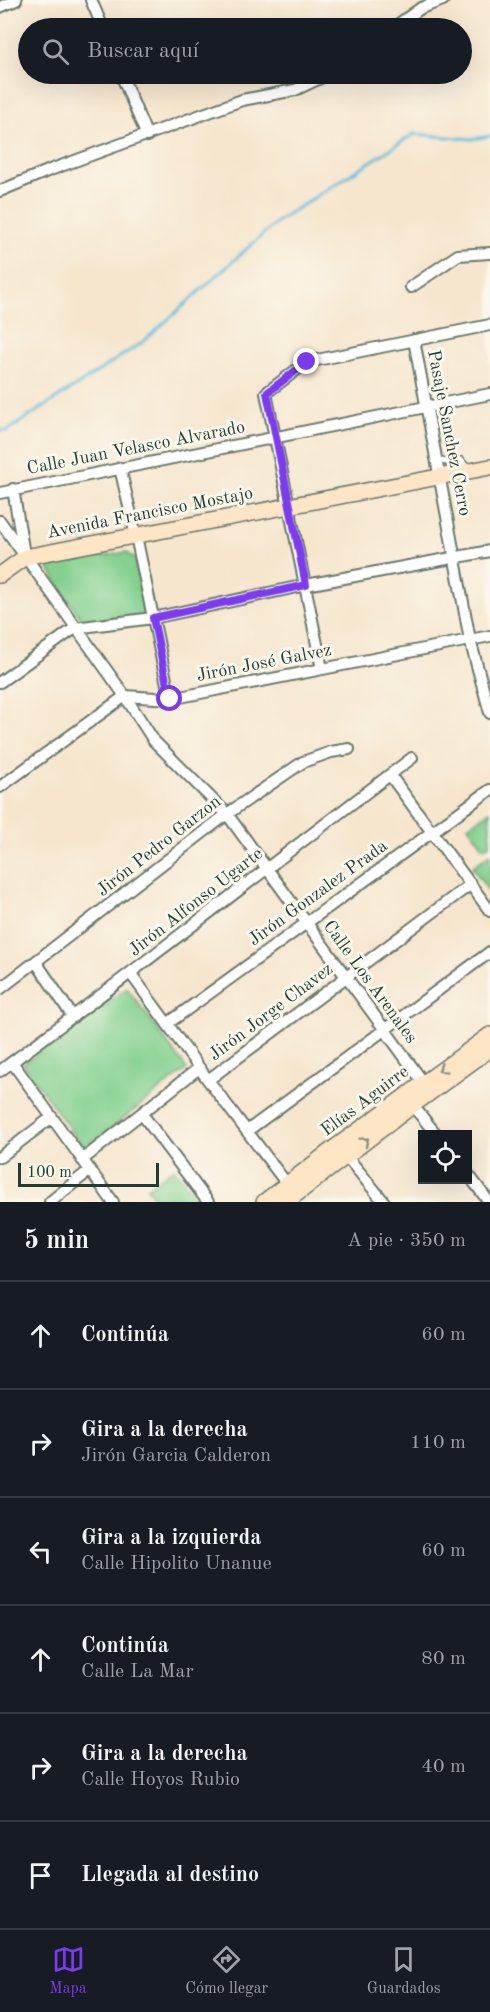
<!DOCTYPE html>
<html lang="es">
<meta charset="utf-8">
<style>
body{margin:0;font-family:"Old Standard TT",serif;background:#20242c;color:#f1f3f6}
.controls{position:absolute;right:18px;bottom:18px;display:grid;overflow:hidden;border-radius:0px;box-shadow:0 6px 24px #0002}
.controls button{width:54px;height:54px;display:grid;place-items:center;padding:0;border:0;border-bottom:2px solid #363941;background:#171b24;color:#f1f3f6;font:30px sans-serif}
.scale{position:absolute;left:18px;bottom:15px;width:141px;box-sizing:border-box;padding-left:6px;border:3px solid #1f3d34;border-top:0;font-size:16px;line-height:21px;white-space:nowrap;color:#1f3d34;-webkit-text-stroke:4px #fbf7ec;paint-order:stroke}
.stop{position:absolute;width:18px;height:18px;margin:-14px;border:4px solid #7c3aed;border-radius:50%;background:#fff}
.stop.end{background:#7c3aed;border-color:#fff;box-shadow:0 2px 6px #0008}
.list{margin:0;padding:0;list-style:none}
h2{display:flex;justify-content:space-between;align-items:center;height:78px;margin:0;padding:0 24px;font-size:26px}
h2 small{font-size:20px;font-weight:400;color:#9ea1a6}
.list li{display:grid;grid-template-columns:39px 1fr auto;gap:18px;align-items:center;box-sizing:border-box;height:108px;padding:0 24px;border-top:2px solid #363941}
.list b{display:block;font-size:22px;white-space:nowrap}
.list p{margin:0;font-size:20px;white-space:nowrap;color:#9ea1a6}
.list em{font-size:20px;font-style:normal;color:#9ea1a6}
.icon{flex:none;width:33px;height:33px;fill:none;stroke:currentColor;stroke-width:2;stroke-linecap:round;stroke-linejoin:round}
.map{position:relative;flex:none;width:490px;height:1202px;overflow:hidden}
.search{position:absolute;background:#171b24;box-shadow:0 6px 24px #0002;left:18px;right:18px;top:18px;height:66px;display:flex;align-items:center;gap:15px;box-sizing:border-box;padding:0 21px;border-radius:33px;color:#9ea1a6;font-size:22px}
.sheet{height:726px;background:#171b24}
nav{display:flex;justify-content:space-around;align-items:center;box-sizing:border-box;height:84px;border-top:2px solid #363941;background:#171b24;font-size:16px;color:#9ea1a6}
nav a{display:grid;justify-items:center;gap:3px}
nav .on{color:#7c3aed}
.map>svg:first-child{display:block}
</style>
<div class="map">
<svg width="490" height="1202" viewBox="0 0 490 1202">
<rect width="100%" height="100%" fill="#fbf7ec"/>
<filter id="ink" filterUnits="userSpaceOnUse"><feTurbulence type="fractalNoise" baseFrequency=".0167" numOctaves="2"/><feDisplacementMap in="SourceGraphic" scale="12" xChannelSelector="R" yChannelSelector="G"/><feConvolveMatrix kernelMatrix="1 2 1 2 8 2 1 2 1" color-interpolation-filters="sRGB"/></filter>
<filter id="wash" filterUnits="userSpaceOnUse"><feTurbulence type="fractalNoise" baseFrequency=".008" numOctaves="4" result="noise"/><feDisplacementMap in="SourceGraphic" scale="24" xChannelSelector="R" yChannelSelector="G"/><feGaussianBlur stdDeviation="1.35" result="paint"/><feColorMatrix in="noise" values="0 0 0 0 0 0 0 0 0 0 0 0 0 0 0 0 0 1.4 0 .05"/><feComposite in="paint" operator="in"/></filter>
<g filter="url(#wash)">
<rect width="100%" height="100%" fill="#f6e6ce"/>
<path fill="#83d08f" stroke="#518662" stroke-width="1.5" d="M126,552L135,559L144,609L141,616L84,624L47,566Z
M490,811V844L484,848L468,826Z
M490,854V893L472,867Z
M127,988L187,1069L84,1149L23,1064Z
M174,1168L200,1202H158L147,1188Z"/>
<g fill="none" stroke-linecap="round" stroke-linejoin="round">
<path stroke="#60bcde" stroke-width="3" d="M0,430L7,431L143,342L279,220L414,134L472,139L490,136"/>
</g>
</g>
<g filter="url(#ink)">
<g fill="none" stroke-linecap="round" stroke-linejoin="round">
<defs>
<path id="lane" d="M437,459L445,462L461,460L469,470"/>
<path id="street" d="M91,0L103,28
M0,7L16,0
M393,28L421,8L443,0
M121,74L147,136
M0,191L50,170L242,100L295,90L329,74
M411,287L458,255L490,253
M414,340L470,640L490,713
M120,468L136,536L170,699
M13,489L24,554
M0,493L490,394
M0,521L125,696L154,741L227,814L423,1082
M322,669L266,393L307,362L490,325
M0,682L75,628L153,618L306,585L490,551
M390,775L490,911
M0,787L125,696L170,699L490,636
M36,962L73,1017
M131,974L208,1080L287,1184
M0,989L227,814L303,762L331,752L349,749
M167,1024L490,790
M12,1062L113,1202
M0,1071C139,968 274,862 412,758
M208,1080L471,884
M409,1101L436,1134
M142,1114L208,1202
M247,1131L490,952
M343,1152L384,1202
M0,1157L52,1117
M82,1160L199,1068
M468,1174L489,1202
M50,1202L90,1170"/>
<path id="secondary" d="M0,575L25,557L490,467
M264,1202L337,1146L490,1035
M286,1202L413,1105L490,1049"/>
</defs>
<use href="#lane" stroke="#6a786a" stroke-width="8"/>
<use href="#street" stroke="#6a786a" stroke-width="14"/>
<use href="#secondary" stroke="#6a786a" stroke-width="18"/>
<use href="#lane" stroke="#fff" stroke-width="5"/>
<use href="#street" stroke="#fff" stroke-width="10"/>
<use href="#secondary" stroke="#fde5c5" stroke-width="15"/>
</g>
<defs><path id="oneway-chevron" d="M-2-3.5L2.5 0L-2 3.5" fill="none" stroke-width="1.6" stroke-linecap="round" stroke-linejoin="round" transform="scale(1.5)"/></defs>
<g stroke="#8e917c">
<use href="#oneway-chevron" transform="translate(442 1069) rotate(145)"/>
<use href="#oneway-chevron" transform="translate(365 1141) rotate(-37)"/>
</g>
</g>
<g fill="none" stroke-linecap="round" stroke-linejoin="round" filter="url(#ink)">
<path stroke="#7c3aed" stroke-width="8" d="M170,699L153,618L306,585L267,393L307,362"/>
</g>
<g text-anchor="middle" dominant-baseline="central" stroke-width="6" stroke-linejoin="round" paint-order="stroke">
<g font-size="18" fill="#1f3d34" stroke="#fbf7ec">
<text transform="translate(449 433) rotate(79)">Pasaje Sanchez Cerro</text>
<text transform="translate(136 448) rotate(-11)">Calle Juan Velasco Alvarado</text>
<text transform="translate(150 513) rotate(-11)">Avenida Francisco Mostajo</text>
<text transform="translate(264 663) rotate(-11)">Jirón José Galvez</text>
<text transform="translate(159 846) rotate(-38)">Jirón Pedro Garzon</text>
<text transform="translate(318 893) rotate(-36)">Jirón Gonzalez Prada</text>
<text transform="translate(196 902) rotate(-38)">Jirón Alfonso Ugarte</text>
<text transform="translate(370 982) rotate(54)">Calle Los Arenales</text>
<text transform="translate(271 1012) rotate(-37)">Jirón Jorge Chavez</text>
<text transform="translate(365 1101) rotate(-37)">Elías Aguirre</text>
</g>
</g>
</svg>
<div class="controls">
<button><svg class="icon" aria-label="locate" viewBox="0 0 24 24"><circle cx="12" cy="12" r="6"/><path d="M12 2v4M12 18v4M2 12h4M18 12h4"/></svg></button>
</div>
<div class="scale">100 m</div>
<div class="stop" style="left:170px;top:699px"></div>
<div class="stop end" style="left:307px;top:362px"></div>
<div class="search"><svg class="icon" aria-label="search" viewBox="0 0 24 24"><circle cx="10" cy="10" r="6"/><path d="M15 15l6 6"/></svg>Buscar aquí</div>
</div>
<section class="sheet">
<h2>5 min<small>A pie · 350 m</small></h2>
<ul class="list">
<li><svg class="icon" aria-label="ahead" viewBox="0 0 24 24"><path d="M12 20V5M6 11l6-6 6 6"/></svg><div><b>Continúa</b></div><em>60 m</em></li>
<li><svg class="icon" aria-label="right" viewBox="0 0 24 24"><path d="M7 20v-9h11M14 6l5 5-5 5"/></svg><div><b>Gira a la derecha</b><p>Jirón Garcia Calderon</p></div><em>110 m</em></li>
<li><svg class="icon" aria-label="left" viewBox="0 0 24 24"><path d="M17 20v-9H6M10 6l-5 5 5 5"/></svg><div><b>Gira a la izquierda</b><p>Calle Hipolito Unanue</p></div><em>60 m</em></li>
<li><svg class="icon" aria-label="ahead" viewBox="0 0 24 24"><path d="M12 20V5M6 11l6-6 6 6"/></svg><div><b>Continúa</b><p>Calle La Mar</p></div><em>80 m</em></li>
<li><svg class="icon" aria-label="right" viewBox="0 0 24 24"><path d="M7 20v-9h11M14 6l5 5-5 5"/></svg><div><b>Gira a la derecha</b><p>Calle Hoyos Rubio</p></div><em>40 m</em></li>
<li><svg class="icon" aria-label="arrive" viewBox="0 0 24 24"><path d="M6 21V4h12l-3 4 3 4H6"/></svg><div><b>Llegada al destino</b></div></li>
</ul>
</section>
<nav>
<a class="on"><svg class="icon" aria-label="map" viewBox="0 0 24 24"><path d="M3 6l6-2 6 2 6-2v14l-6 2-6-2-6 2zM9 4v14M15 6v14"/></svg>Mapa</a>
<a><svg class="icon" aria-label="directions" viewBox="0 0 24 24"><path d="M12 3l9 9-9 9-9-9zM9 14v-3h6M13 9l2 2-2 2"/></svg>Cómo llegar</a>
<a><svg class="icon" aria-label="saved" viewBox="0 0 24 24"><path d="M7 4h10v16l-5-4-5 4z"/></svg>Guardados</a>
</nav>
